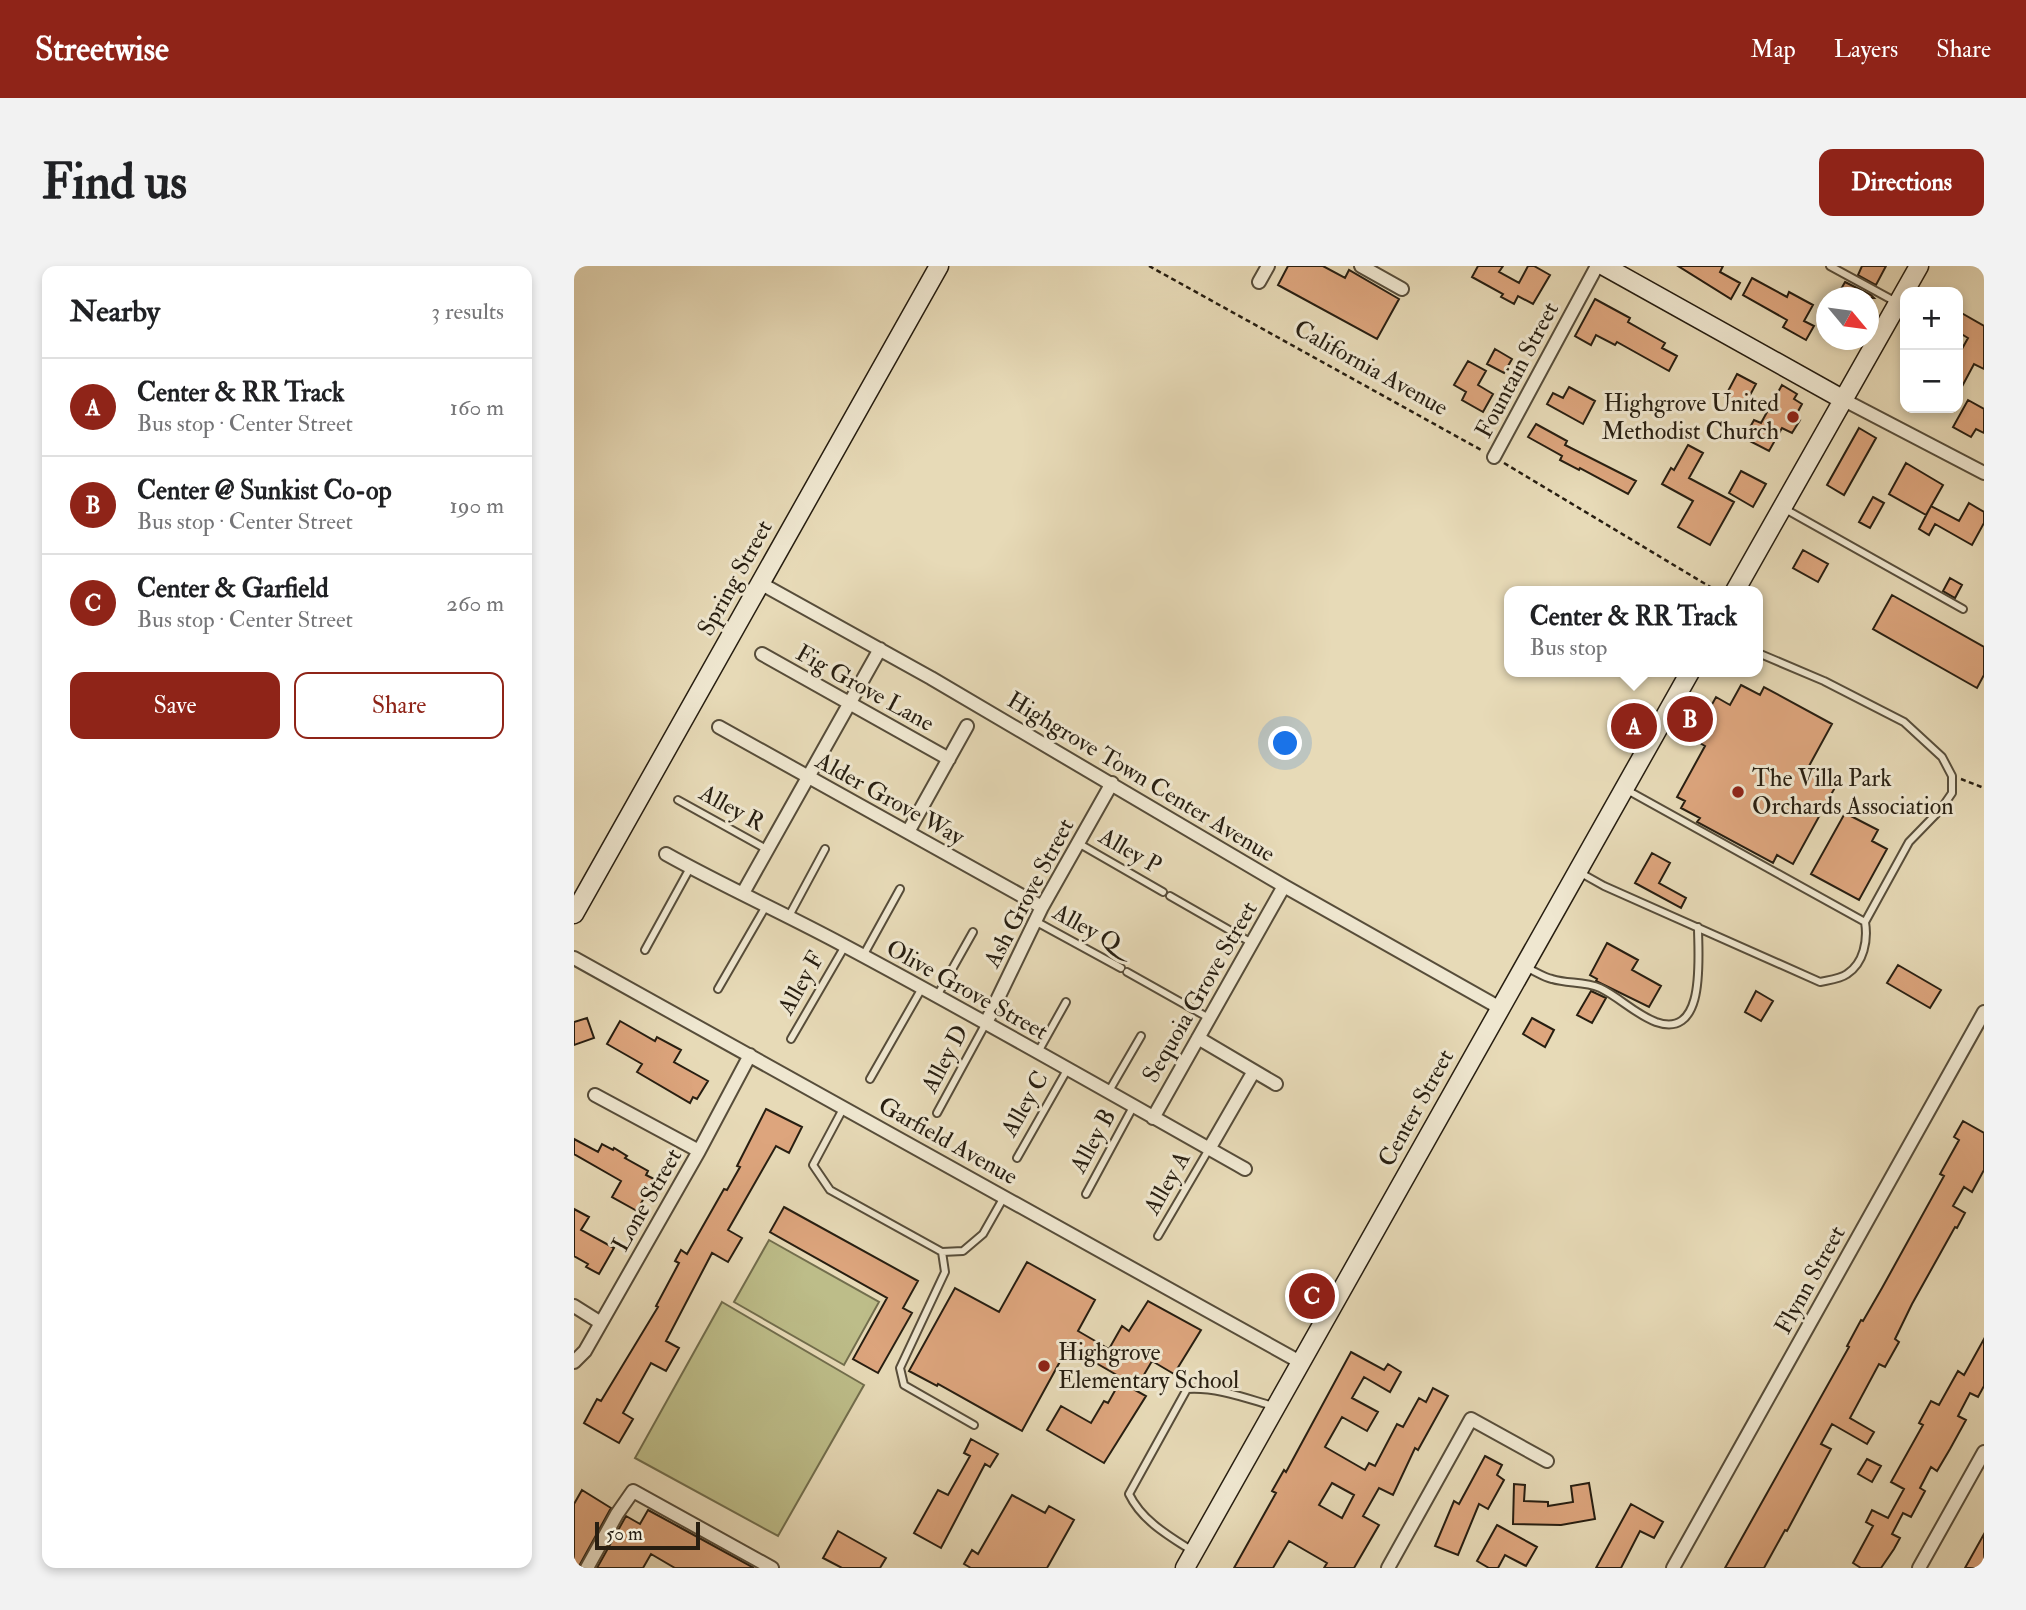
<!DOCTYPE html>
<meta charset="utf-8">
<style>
body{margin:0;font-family:"IM FELL Double Pica",serif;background:#f2f2f2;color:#202124}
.controls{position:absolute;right:21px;top:21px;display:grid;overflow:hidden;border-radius:14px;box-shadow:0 4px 10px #0003}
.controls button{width:63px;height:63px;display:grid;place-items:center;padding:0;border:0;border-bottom:2px solid #e0e0e0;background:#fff;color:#202124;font:35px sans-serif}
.compass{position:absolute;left:1242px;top:21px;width:63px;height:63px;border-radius:50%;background:#fff;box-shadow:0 4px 10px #0003;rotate:119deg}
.scale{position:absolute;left:21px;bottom:18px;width:105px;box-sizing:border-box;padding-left:7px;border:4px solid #271e11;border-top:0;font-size:19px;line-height:24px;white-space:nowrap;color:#271e11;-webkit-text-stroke:5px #efe7d0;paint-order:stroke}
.you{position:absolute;left:712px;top:478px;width:24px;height:24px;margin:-18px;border:5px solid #fff;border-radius:50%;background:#1a73e8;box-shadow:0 0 0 10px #1a73e833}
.badge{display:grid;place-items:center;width:46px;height:46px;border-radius:50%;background:#8f2418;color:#fff;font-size:23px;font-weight:700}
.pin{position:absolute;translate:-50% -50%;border:4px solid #fff;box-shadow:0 2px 7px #0006}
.popup{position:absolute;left:930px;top:320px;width:259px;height:91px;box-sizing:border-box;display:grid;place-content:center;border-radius:14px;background:#fff;filter:drop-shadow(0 2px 5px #0005);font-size:23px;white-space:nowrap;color:#757577}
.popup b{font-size:26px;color:#202124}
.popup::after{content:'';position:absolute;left:50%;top:100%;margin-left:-14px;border:14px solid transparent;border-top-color:#fff}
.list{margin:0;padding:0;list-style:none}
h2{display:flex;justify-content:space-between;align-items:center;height:91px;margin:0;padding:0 28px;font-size:30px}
h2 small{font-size:23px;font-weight:400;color:#757577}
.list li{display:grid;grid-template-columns:46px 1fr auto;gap:21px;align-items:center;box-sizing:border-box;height:98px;padding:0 28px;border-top:2px solid #e0e0e0}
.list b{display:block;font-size:26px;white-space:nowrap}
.list p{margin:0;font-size:23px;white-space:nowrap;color:#757577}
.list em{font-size:23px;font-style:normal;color:#757577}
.actions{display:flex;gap:14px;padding:21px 28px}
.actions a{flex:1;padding:16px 0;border:2px solid #8f2418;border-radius:14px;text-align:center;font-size:24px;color:#8f2418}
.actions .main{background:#8f2418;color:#fff}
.map{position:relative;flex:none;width:1410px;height:1302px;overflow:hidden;border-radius:14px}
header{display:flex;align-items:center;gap:42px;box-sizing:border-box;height:98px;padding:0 35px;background:#8f2418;color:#fff}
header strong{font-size:33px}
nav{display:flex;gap:38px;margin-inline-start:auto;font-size:24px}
.intro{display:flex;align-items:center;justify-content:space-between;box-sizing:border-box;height:168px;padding:0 42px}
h1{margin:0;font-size:49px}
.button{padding:18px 32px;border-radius:14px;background:#8f2418;color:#fff;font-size:24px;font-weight:700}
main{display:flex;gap:42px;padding:0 42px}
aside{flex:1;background:#fff;border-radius:14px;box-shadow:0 4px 10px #0003}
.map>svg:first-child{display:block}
</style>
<header>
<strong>Streetwise</strong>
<nav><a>Map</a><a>Layers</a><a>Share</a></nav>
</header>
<div class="intro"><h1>Find us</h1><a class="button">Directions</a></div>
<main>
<aside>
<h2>Nearby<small>3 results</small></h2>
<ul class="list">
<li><span class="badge">A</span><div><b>Center &amp; RR Track</b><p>Bus stop · Center Street</p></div><em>160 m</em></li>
<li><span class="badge">B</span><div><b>Center @ Sunkist Co-op</b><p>Bus stop · Center Street</p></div><em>190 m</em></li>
<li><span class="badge">C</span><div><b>Center &amp; Garfield</b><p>Bus stop · Center Street</p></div><em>260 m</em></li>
</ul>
<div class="actions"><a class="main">Save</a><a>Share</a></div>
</aside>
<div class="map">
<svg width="1410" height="1302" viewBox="0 0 1410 1302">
<rect width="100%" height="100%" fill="#e7dab7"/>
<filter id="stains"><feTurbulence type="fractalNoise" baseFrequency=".00286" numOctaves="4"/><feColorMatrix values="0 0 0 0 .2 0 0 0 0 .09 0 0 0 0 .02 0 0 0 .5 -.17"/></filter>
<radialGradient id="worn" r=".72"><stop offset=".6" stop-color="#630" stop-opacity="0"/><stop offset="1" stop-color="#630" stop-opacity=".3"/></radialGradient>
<path fill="#bdbd89" stroke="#726e4d" stroke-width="2" d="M195,974L305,1036L270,1099L160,1036Z
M148,1036L290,1119L204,1270L61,1192Z"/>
<path fill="#dda57d" stroke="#271e11" stroke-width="2" fill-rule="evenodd" d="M714,0H749L771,12L775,4L825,33L803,73L704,19Z
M904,0H929L925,6L945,17L954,0H960L976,9L959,38L944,30L940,38L927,31L929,28L898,11Z
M1104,0H1149L1146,6L1166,17L1157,33Z
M1288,0H1312L1302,19L1284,9Z
M1178,12L1213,31L1215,26L1239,39L1230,55L1240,60L1232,74L1209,61L1213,54L1169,29Z
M1271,16L1297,29L1300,32H1262Z
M1021,33L1056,52L1054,56L1091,77L1088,82L1103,90L1095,105L1043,76L1041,79L1022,69L1017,79L1001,70Z
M1384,45L1410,60V103L1400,98L1384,128V90L1394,72L1384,66Z
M921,83L938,93L930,107L913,98Z
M894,95L912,105L904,119L919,128L909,146L888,134L892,126L880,119Z
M1163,108L1182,118L1169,142L1151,131Z
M1208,119L1223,128L1220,133L1228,138L1221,151L1226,154L1218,167L1208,162L1195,185L1170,172L1180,154L1187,157Z
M995,121L1021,135L1009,158L973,138L979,127L989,132Z
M1394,134L1410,143V167L1402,163L1397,171L1379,161Z
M962,158L993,175L991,179L1062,215L1054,228L1006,202L1005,204L986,194L988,190L954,171Z
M1285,162L1302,172L1270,229L1253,219Z
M1114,179L1129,187L1115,212L1160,236L1136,279L1104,261L1119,235L1088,218L1097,202L1100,204Z
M1332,197L1369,219L1352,249L1315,228Z
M1167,205L1192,218L1179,241L1155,227Z
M1299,231L1310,237L1296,262L1285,256Z
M1395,237L1410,246V257L1398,279L1361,258L1355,269L1345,263L1357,240L1385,255Z
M1229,284L1254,298L1244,316L1219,302Z
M1376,312L1388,319L1381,332L1369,325Z
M1318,329L1410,381V409L1403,422L1299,363Z
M1167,419L1186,429L1190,421L1258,458L1235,500L1264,516L1219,598L1203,589L1199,597L1123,556L1126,552L1107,542L1111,535L1103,531L1131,480L1119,473L1142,431L1156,439Z
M1271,547L1304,564L1298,575L1313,583L1285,634L1237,608Z
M1078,587L1096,597L1085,617L1112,632L1107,642L1061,617Z
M1033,677L1064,694L1058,704L1087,720L1075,741L1022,715L1023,713L1016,709Z
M1324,699L1367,724L1356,742L1313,717Z
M1017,725L1032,732L1018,757L1003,749Z
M1182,725L1199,735L1187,755L1171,746Z
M13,752L20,772L0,779V756Z
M958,752L980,764L971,781L949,768Z
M46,755L81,775L83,771L107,784L100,796L134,815L123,833L119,831L116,837L63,806L68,798L33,778Z
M192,843L228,861L215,887L202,880L154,964L168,972L154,996L138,987L92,1075L105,1082L92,1105L77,1097L49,1147L59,1153L45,1177L10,1157L23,1133L27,1135L84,1041L82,1040L105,997L101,995L107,984L113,988L150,923L153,924L166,901L163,900Z
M1389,855L1410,867V904L1398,926L1390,921L1379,940L1391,947L1383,962L1381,961L1338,1038L1321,1073L1325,1076L1311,1101L1305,1098L1276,1152L1300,1166L1293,1178L1258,1158L1247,1178L1257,1183L1213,1265L1211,1264L1190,1302H1151L1275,1081L1273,1080L1287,1054L1289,1055L1308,1022L1370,910L1366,908L1385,874L1380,871Z
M0,873L24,886L28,878L39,884L40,882L53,890L51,892L74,905L72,909L80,913L63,945L38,931L47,915L0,888Z
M210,941L344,1015L329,1042L338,1047L304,1107L279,1093L313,1032L196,966Z
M0,943L15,951L7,964L40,982L25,1008L12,1001L14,998L0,990Z
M453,996L521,1034L504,1065L535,1083L548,1060L555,1065L574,1035L627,1064L600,1108L578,1095L561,1124L572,1130L530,1197L473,1164L487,1140L517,1157L530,1135L534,1137L548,1112L494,1081L448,1165L364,1118L363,1120L335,1105L381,1022L425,1046Z
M1410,1073V1120L1404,1131L1396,1127L1384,1150L1392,1154L1376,1183L1363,1205L1357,1201L1346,1222L1351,1225L1337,1251L1329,1247L1318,1268L1326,1272L1320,1283L1307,1302H1287L1279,1297L1299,1260L1292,1256L1298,1244L1314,1252L1330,1223L1317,1216L1349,1159L1345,1157L1357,1135L1365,1139L1384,1105L1390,1109Z
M777,1086L810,1104L814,1098L827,1106L816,1126L790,1111L778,1132L804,1146L793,1165L768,1151L751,1181L791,1204L795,1197L801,1200L823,1158L829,1161L845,1132L852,1136L859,1122L874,1130L844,1184L841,1182L819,1229L805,1222L789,1250L805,1259L780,1302H750L753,1297L715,1275L699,1302H660L702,1227L698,1225L710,1204L712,1206ZM758,1217L780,1229L768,1252L745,1239Z
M397,1173L424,1188L416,1201L411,1198L367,1282L340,1267L364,1224L374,1229L396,1190L390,1187Z
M911,1190L928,1199L923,1209L930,1214L914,1243L905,1238L884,1289L861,1280L880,1235L885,1238Z
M1293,1193L1307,1200L1298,1216L1284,1208Z
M1015,1217L1021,1253L987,1259L939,1258L940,1218L951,1219L950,1235L974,1236V1240L999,1236L997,1220Z
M8,1224L37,1242L4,1302H0V1238Z
M438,1229L471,1247L475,1240L500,1254L473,1302H397L390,1298L398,1284L404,1288Z
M1057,1238L1089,1256L1080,1272L1066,1265L1047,1302H1022Z
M74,1244L107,1262L180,1302H101L77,1288L69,1302H23L52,1250L66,1258Z
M923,1259L963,1281L952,1300L931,1289L924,1302H915L903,1295Z
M264,1265L312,1292L306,1302H268L249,1292Z
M1410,1268V1302H1391Z"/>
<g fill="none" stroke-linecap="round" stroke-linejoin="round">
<defs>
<path id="lane" d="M1256,0L1322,36
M1211,243L1389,343
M1053,524L1291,656L1335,576L1367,543L1378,527V510L1368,491L1330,456L1250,415L1184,387
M104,534L194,584
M504,577L589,626
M1005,606L1030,620L1246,716C1255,714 1266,713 1273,708C1290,697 1294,674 1291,656
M596,630L678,677
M215,650L251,583
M461,655L547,702
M71,684L116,602
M289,690L326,623
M953,702C961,705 969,711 978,713C994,718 1010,715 1026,722C1045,731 1061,748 1082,756C1133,774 1124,689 1124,661
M553,706L635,752
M144,723L192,640
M363,730L399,666
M217,773L271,680
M464,786L492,736
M296,813L348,722
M535,825L567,770
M270,841L239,899L256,924L368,986L389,985L409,968L430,931
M363,847L412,757
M443,892L493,804
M512,928L559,841
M584,970L635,883
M368,986L371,1006L326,1102L330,1119L400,1159
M620,1286C595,1270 568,1255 555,1228L613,1123C643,1121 671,1132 699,1140"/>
<path id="street" d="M787,0L828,23
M685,16L694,0
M1270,134L1410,207
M920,191L1023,0
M186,317L357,412L710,620L926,742
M188,388L375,493
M145,461L468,641
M334,566L393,460
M92,588C151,621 212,648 271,680C406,752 538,828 671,903
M169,627L306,383
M0,692L726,1096
M412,757L468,641L538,517
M624,772L702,818
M21,829L125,885
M579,852L710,620
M635,883L680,805
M0,1040L27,1057
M0,1096L11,1085L125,885L176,789
M13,1302L43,1248L59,1225L198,1302
M814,1302L897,1153L973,1195
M1099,1302L1410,746
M1345,1302L1410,1186"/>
<path id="secondary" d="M1030,0L1270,134
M1161,325L1345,0
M0,648L365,0
M611,1302L1116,406"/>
</defs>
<use href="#lane" stroke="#574d3a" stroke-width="10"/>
<use href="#street" stroke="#574d3a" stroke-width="16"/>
<use href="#secondary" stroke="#271e11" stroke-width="21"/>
<path stroke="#271e11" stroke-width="2.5" stroke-dasharray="5 3.5" stroke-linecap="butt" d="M575,0L909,185
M930,197L1143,325
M1387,513L1410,522"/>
<use href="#lane" stroke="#efe7d0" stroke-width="6"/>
<use href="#street" stroke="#efe7d0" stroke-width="12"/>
<use href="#secondary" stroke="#efe7d0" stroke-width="18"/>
</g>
<g fill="#8f2418" stroke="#efe7d0" stroke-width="2.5">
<circle cx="1219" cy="151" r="7"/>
<circle cx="1164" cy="526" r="7"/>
<circle cx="470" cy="1100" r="7"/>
</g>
<g text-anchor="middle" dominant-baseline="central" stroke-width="6" stroke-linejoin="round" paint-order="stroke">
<g font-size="24" fill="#271e11" stroke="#efe7d0">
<text transform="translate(797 102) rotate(29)">California Avenue</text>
<text transform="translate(943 104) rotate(-62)">Fountain Street</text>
<text transform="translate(161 312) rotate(-61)">Spring Street</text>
<text transform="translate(291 422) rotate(29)">Fig Grove Lane</text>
<text transform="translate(567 511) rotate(31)">Highgrove Town Center Avenue</text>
<text transform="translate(316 533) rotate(29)">Alder Grove Way</text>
<text transform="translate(158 542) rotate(29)">Alley R</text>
<text transform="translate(556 585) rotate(30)">Alley P</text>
<text transform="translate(455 627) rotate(-62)">Ash Grove Street</text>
<text transform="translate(513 662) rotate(29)">Alley Q</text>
<text transform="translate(227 717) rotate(-60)">Alley F</text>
<text transform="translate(393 724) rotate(29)">Olive Grove Street</text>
<text transform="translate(626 726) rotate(-60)">Sequoia Grove Street</text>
<text transform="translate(371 793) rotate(-62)">Alley D</text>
<text transform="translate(451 838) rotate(-60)">Alley C</text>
<text transform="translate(842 842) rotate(-61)">Center Street</text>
<text transform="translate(374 875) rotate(29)">Garfield Avenue</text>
<text transform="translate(519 875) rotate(-61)">Alley B</text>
<text transform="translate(593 917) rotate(-60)">Alley A</text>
<text transform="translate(73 934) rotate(-60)">Lone Street</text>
<text transform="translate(1236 1014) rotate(-61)">Flynn Street</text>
</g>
<g font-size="24" fill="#271e11" stroke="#efe7d0" text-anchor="start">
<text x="1205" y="137" text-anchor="end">Highgrove United<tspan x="1205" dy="28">Methodist Church</tspan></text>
<text x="1178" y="512">The Villa Park<tspan x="1178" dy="28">Orchards Association</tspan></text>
<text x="484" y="1086">Highgrove<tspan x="484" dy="28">Elementary School</tspan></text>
</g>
</g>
<rect width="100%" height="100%" filter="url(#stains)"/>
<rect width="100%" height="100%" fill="url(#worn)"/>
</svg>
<div class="controls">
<button>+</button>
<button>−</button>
</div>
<svg class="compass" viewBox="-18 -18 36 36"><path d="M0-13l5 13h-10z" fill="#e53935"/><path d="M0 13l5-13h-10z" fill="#757577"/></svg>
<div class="scale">50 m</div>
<div class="you"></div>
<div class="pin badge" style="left:1060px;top:460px">A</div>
<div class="popup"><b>Center &amp; RR Track</b>Bus stop</div>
<div class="pin badge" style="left:1116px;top:453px">B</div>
<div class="pin badge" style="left:738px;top:1030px">C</div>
</div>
</main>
